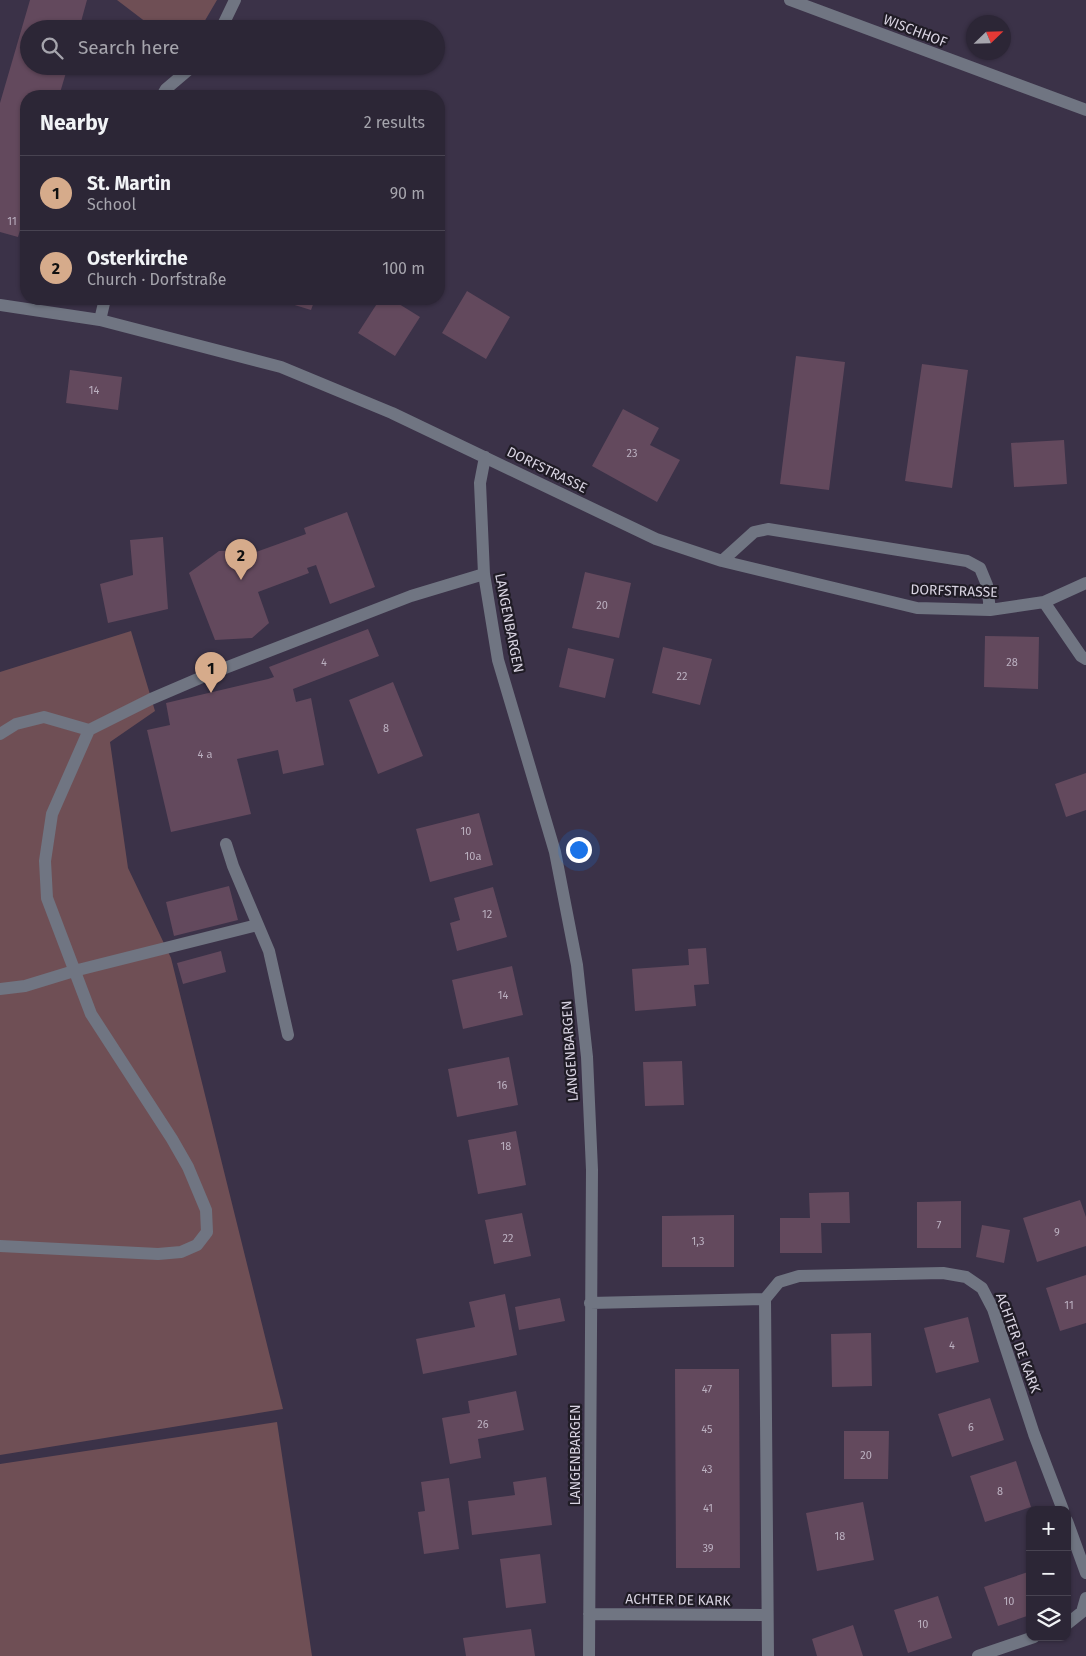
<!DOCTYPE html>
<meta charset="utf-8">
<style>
body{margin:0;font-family:"Fira Sans",sans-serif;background:#342e3e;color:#f1f3f6}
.controls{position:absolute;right:15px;bottom:15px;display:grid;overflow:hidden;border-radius:10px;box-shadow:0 1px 4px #0004}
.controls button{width:45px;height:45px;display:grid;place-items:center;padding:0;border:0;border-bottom:1px solid #484351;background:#2c2636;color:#f1f3f6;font:25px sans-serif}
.compass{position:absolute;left:966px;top:15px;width:45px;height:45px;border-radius:50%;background:#2c2636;box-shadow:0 1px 4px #0004;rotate:67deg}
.you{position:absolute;left:578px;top:849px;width:18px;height:18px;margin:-12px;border:4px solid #fff;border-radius:50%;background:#1a73e8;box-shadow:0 0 0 8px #1a73e833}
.badge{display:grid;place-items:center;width:32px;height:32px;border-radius:50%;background:#d6ab8b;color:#111;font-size:16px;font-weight:700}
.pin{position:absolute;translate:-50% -41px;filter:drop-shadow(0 1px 2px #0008)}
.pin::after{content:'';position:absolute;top:26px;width:18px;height:15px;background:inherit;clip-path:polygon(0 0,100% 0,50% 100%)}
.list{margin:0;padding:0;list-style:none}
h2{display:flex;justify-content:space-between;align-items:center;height:65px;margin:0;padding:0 20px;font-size:21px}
h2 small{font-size:16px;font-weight:400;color:#a6a5ad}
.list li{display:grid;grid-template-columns:32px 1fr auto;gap:15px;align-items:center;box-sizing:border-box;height:75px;padding:0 20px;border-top:1px solid #484351}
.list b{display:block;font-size:19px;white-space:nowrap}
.list p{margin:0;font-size:16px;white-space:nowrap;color:#a6a5ad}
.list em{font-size:16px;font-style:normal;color:#a6a5ad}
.icon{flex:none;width:28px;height:28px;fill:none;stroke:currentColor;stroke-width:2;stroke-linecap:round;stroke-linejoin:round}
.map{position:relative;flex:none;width:1086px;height:1656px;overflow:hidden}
.search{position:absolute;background:#2c2636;box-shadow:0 1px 4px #0004;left:20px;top:20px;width:425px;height:55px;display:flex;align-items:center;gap:12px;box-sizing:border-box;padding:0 18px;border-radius:28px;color:#a6a5ad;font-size:19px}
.panel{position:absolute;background:#2c2636;box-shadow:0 1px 4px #0004;left:20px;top:90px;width:425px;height:215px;border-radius:20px}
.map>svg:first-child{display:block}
</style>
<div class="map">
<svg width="1086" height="1656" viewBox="0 0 1086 1656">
<rect width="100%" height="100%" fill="#3b3248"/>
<path fill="#6f4f55" d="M117,0H217L200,29H155Z
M131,631L155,711L110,742L128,868L171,958L283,1409L0,1455V672Z
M277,1422L312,1656H0V1464Z"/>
<path fill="#63495d" d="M30,0H87L79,29H29V66H68L59,96H26V210L18,237L0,232V103Z
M467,291L510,317L486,359L442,333Z
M275,299H315L311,310Z
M380,299H391L420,317L395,356L358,333Z
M796,356L845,362L829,490L780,484Z
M922,364L968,370L952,488L905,481Z
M70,370L122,377L118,410L66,403Z
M623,409L659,428L650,445L680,460L657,502L592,466Z
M1064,440L1067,484L1014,487L1011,443Z
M347,512L375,587L330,604L316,565L307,568L309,573L258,592L269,623L252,638L215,640L189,573L219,551L243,550L245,556L306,534L304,528Z
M163,537L168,609L108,623L100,584L133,575L130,540Z
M585,572L631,583L619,638L572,628Z
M368,629L379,656L293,689L296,702L311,698L324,765L283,774L278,750L237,759L251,814L171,832L147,730L170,725L166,703L268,679L274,677L269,667Z
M985,636L1039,637L1038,689L984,687Z
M663,647L712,659L700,705L652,693Z
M568,648L614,659L605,698L559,687Z
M393,682L423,756L378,774L349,700Z
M1086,773V810L1066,817L1055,784Z
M479,813L493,865L430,882L416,829Z
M229,886L238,920L174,936L166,902Z
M493,887L507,937L457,951L450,923L460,920L454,898Z
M706,948L709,984L694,985L696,1006L635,1011L632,969L689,965L688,949Z
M221,951L226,972L183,984L177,963Z
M512,966L523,1015L463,1029L452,980Z
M509,1057L518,1105L457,1117L448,1069Z
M682,1061L684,1105L645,1106L643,1062Z
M516,1131L526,1185L478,1194L468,1140Z
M849,1192L850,1223H821L822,1253H780V1218H810L809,1193Z
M1080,1200L1086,1217V1246L1037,1262L1023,1218Z
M961,1201V1248H917V1202Z
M522,1213L531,1256L494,1264L485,1220Z
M734,1215V1267H662V1216Z
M982,1225L1010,1230L1004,1263L976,1257Z
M1086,1275V1323L1060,1331L1046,1288Z
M505,1294L517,1355L423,1374L416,1339L475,1327L469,1302Z
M560,1298L565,1321L519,1330L515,1307Z
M968,1317L979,1362L936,1373L924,1328Z
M871,1333L872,1386L832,1387L831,1334Z
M675,1369H739L740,1568H676Z
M516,1391L524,1430L478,1439L481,1458L450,1464L442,1418L470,1413L468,1401Z
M990,1398L1004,1440L952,1457L938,1414Z
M844,1431H889L888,1479H844Z
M1016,1461L1031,1507L985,1522L970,1476Z
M546,1477L552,1525L472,1535L468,1501L515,1495L513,1482Z
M449,1478L459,1549L424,1554L418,1512L425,1511L421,1482Z
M863,1502L874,1560L817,1571L806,1513Z
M540,1554L546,1603L506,1608L500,1559Z
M1028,1572L1030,1579V1615L998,1626L984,1587Z
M938,1596L952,1638L908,1653L894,1610Z
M853,1625L863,1656H817L812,1639Z
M531,1629L535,1656H466L463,1638Z"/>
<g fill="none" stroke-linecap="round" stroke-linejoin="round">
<path stroke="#707582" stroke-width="12" d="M790,0L1086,110
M221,29L235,0
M162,96L166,89L193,66
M0,305L100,320L281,367L392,413L656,539L722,561L917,608L990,610L1044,602L1086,583
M100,320L105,299
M485,457L480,483L484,574L498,660L555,852L577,965L587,1057L592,1170L589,1656
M722,561L754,532L768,529L967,561L980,568L987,585L990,610
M1044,602L1081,656L1086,659
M0,734L16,724L44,717L89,730
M226,844L233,866L269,951L288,1035
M0,989L25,986L74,971L257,925
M0,1246L158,1254L181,1252L197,1245L207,1232L206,1210L188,1167L172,1139L91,1014L47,898L45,861L52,814L89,730L151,699L207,675L411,596L484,574
M590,1303L765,1299
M1067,1521L1086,1573
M589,1614L767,1615
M1067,1624L1082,1612L1086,1598
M768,1656L765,1299L779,1282L799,1276L943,1273L966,1277L982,1288L993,1309L1034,1434L1063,1510
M978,1656L1034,1637"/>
</g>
<g text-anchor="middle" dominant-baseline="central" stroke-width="4.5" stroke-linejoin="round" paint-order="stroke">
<g font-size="11" fill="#bbb0c0">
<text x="12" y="221">11</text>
<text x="94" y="390">14</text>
<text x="632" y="453">23</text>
<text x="602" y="605">20</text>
<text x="324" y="662">4</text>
<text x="1012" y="662">28</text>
<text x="682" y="676">22</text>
<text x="386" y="728">8</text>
<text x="205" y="754">4 a</text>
<text x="466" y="831">10</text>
<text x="473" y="856">10a</text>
<text x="487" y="914">12</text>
<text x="503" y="995">14</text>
<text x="502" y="1085">16</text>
<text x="506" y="1146">18</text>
<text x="939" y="1225">7</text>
<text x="1057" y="1232">9</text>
<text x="508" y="1238">22</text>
<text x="698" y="1241">1,3</text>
<text x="1069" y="1305">11</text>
<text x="952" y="1345">4</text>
<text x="707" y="1389">47</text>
<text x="483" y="1424">26</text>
<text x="971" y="1427">6</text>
<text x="707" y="1429">45</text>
<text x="866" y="1455">20</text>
<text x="707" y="1469">43</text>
<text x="1000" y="1491">8</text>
<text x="708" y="1508">41</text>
<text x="840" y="1536">18</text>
<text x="708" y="1548">39</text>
<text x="1009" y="1601">10</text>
<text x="923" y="1624">10</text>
</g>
<g font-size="14" fill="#d8d3e1" stroke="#201c26">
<text transform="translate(915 31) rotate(21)">WISCHHOF</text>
<text transform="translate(547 470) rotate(26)">DORFSTRASSE</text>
<text transform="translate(954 591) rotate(2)">DORFSTRASSE</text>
<text transform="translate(509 623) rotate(79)">LANGENBARGEN</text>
<text transform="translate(570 1051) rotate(-94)">LANGENBARGEN</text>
<text transform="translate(1018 1343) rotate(70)">ACHTER DE KARK</text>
<text transform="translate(575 1455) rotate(-90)">LANGENBARGEN</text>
<text transform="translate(678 1600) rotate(1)">ACHTER DE KARK</text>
</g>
</g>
</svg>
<div class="controls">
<button>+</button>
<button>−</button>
<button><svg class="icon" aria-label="layers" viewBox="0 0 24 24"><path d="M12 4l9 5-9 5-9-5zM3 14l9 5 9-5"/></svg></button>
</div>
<svg class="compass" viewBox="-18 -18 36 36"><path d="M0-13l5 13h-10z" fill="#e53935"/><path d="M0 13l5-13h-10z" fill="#a6a5ad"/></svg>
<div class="you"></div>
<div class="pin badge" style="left:211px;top:693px">1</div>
<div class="pin badge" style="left:241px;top:580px">2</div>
<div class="search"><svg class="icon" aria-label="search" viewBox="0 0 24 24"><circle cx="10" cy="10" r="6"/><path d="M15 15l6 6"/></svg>Search here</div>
<section class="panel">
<h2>Nearby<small>2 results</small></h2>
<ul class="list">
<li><span class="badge">1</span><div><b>St. Martin</b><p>School</p></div><em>90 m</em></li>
<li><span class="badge">2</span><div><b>Osterkirche</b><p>Church · Dorfstraße</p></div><em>100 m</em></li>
</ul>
</section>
</div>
